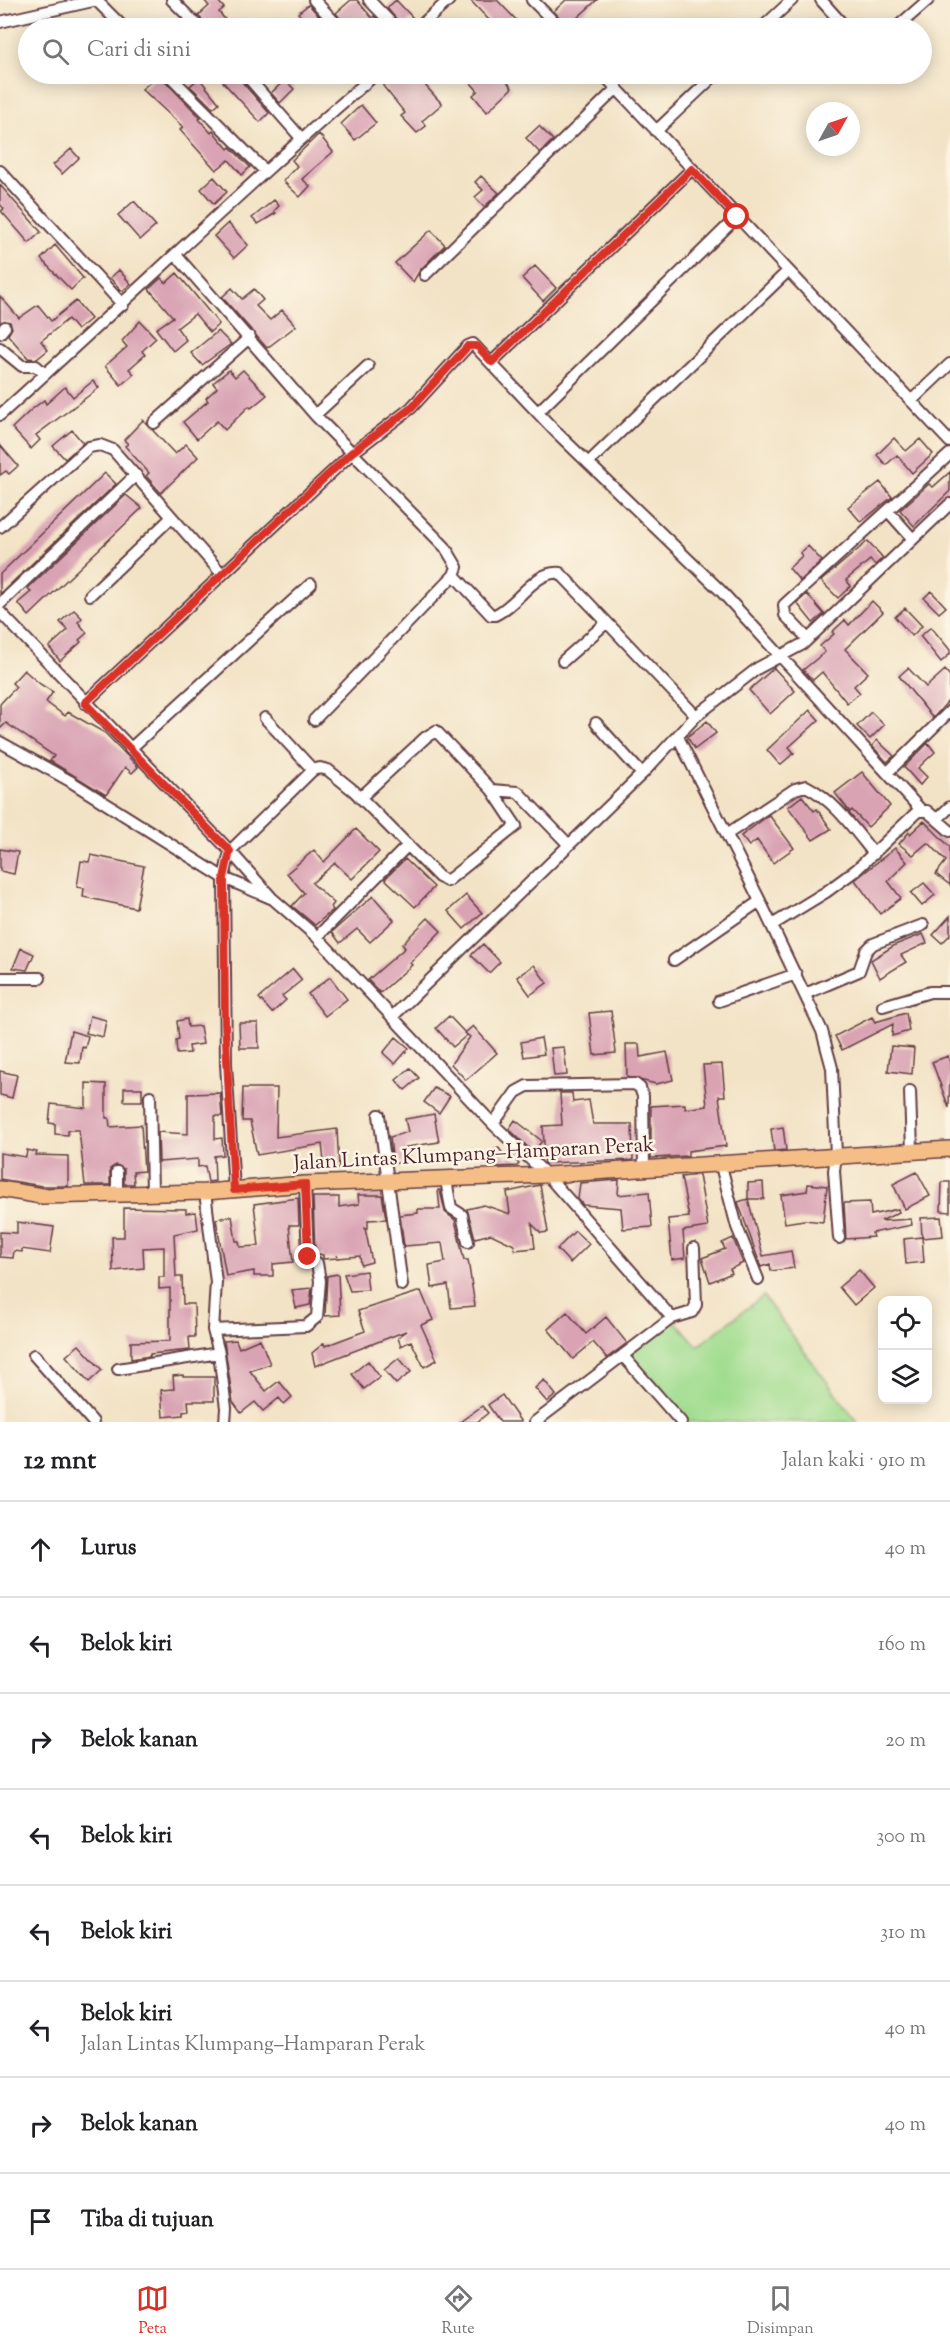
<!DOCTYPE html>
<html lang="id">
<meta charset="utf-8">
<style>
body{margin:0;font-family:"Sorts Mill Goudy",serif;background:#f6f6f6;color:#202124}
.controls{position:absolute;right:18px;bottom:18px;display:grid;overflow:hidden;border-radius:12px;box-shadow:0 3px 15px #0003}
.controls button{width:54px;height:54px;display:grid;place-items:center;padding:0;border:0;border-bottom:2px solid #e0e0e0;background:#fff;color:#202124;font:30px sans-serif}
.compass{position:absolute;left:806px;top:102px;width:54px;height:54px;border-radius:50%;background:#fff;box-shadow:0 3px 15px #0003;rotate:50deg}
.stop{position:absolute;width:18px;height:18px;margin:-14px;border:4px solid #d93025;border-radius:50%;background:#fff}
.stop.end{background:#d93025;border-color:#fff;box-shadow:0 2px 6px #0008}
.list{margin:0;padding:0;list-style:none}
h2{display:flex;justify-content:space-between;align-items:center;height:78px;margin:0;padding:0 24px;font-size:26px}
h2 small{font-size:20px;font-weight:400;color:#757577}
.list li{display:grid;grid-template-columns:39px 1fr auto;gap:18px;align-items:center;box-sizing:border-box;height:96px;padding:0 24px;border-top:2px solid #e0e0e0}
.list b{display:block;font-size:22px;white-space:nowrap}
.list p{margin:0;font-size:20px;white-space:nowrap;color:#757577}
.list em{font-size:20px;font-style:normal;color:#757577}
.icon{flex:none;width:33px;height:33px;fill:none;stroke:currentColor;stroke-width:2;stroke-linecap:round;stroke-linejoin:round}
.map{position:relative;flex:none;width:950px;height:1422px;overflow:hidden}
.search{position:absolute;background:#fff;box-shadow:0 3px 15px #0003;left:18px;right:18px;top:18px;height:66px;display:flex;align-items:center;gap:15px;box-sizing:border-box;padding:0 21px;border-radius:33px;color:#757577;font-size:22px}
.sheet{height:846px;background:#fff}
nav{display:flex;justify-content:space-around;align-items:center;box-sizing:border-box;height:84px;border-top:2px solid #e0e0e0;background:#fff;font-size:16px;color:#757577}
nav a{display:grid;justify-items:center;gap:3px}
nav .on{color:#d93025}
.map>svg:first-child{display:block}
</style>
<div class="map">
<svg width="950" height="1422" viewBox="0 0 950 1422">
<rect width="100%" height="100%" fill="#fcf5e5"/>
<filter id="ink" filterUnits="userSpaceOnUse"><feTurbulence type="fractalNoise" baseFrequency=".0167" numOctaves="2"/><feDisplacementMap in="SourceGraphic" scale="12" xChannelSelector="R" yChannelSelector="G"/><feConvolveMatrix kernelMatrix="1 2 1 2 8 2 1 2 1" color-interpolation-filters="sRGB"/></filter>
<filter id="wash" filterUnits="userSpaceOnUse"><feTurbulence type="fractalNoise" baseFrequency=".008" numOctaves="4" result="noise"/><feDisplacementMap in="SourceGraphic" scale="24" xChannelSelector="R" yChannelSelector="G"/><feGaussianBlur stdDeviation="1.35" result="paint"/><feColorMatrix in="noise" values="0 0 0 0 0 0 0 0 0 0 0 0 0 0 0 0 0 1.4 0 .05"/><feComposite in="paint" operator="in"/></filter>
<g filter="url(#wash)">
<rect width="100%" height="100%" fill="#f3e3c6"/>
<path fill="#a1dd90" stroke="#767e5e" stroke-width="1.5" d="M763,1296L857,1422H681L624,1357L672,1318L698,1346Z"/>
<g id="blocks">
<path fill="#d9a3b4" d="M204,0H217L224,8L219,12L232,28H211L198,16L209,6Z
M351,0H357L372,18L374,16L382,24L378,28H365L368,26L366,24L361,28H347L336,13Z
M396,0L413,18L403,27L387,8Z
M470,0H497L524,28H489L485,24L489,20Z
M566,0H597L567,27L554,11Z
M308,5H309L330,28H311L298,13Z
M232,74H235L269,113L260,122L223,82Z
M399,74H415L442,104L422,121L426,126L417,133L401,116L405,113L383,86Z
M463,74H501L512,88L487,112L473,95L478,91Z
M159,75L201,118L199,119L211,133L213,131L228,149L230,147L250,167L242,175L229,160L216,170L180,130L183,127L142,89Z
M199,78L219,103L213,108L190,86Z
M285,80L294,89L280,103L271,93Z
M361,105L376,123L355,140L341,124Z
M539,126L553,140L540,153L526,138Z
M319,134L333,152L302,179L310,186L300,197L283,181L297,166L292,160Z
M71,149L79,158L62,174L53,165Z
M481,176L499,193L484,207L475,197L483,190L475,182Z
M214,177L227,192L214,204L201,189Z
M0,185L41,232L29,243L1,211L4,209L0,204Z
M274,200L279,206L274,211L276,213L258,224L252,218Z
M134,201L156,226L140,240L118,215Z
M228,223L248,245L234,258L214,236Z
M431,230L445,245L420,270L413,282L395,263Z
M55,245L83,278L71,290L41,259Z
M535,266L556,288L543,301L522,278Z
M119,270L131,284L122,291L110,278Z
M177,273L219,324L210,332L195,314L177,328L186,340L173,351L156,329L173,317L149,289L161,278L166,283Z
M232,288L242,299L254,289L263,300L256,306L270,320L282,310L296,326L267,348L222,297Z
M0,296L19,318L38,305L51,321L76,301L91,319L77,330L68,319L41,341L48,350L37,359L28,358L8,335L12,328L10,322H0Z
M140,321L156,338L142,351L145,355L129,369L134,374L121,385L105,366L127,347L122,341Z
M218,331L231,344L202,365L191,353Z
M229,370L235,377L243,370L267,395L251,408L249,406L225,430L217,421L197,439L183,422L208,401L206,398L217,388L213,383Z
M93,381L99,388L36,435L40,440L31,449L12,428L31,410L44,400L46,404L65,387L73,397Z
M143,420L175,454L186,444L198,457L161,493L146,476L149,473L125,446L128,444L124,440Z
M72,430L83,443L65,459L53,446Z
M894,438L906,451L920,439L933,454L912,473L897,455L886,465L877,455Z
M0,445L18,466L9,474L6,471L0,475Z
M950,472V491L914,526L900,510L929,484L933,487Z
M105,473L116,484L0,594V574Z
M880,482L892,497L861,522L848,507Z
M126,495L142,508L29,616L18,603L31,592L28,588Z
M868,541L883,558L875,565L870,560L846,580L851,586L838,598L821,581Z
M808,546L822,561L800,581L789,568L802,556L800,553Z
M931,591L946,607L939,613L924,598Z
M807,594L824,614L813,623L797,603Z
M872,601L883,612L845,649L868,673L854,686L860,693L847,703L822,672L813,680L803,670L825,652L820,646L834,634L832,632L845,620L849,625Z
M905,608L922,626L912,636L895,617Z
M74,610L82,618L78,622L87,633L79,640L81,642L60,661L49,647L68,630L60,622Z
M931,627L950,650V654L941,662L920,636Z
M774,668L795,691L770,714L749,690Z
M908,668L926,687L945,670L950,676V699L933,718L899,676Z
M24,670L40,684L53,692L46,702L65,716L68,712L105,733L138,767L132,773L125,767L106,795L50,761L54,756L6,723L0,729V704L16,687L12,683Z
M810,710L819,720L789,747L794,753L780,765L767,750Z
M871,712L884,725L870,739L857,726Z
M707,721L716,733L695,749L687,737Z
M877,740L894,756L887,762L872,746Z
M928,743L935,752L918,768L927,777L920,785L904,767Z
M862,772L890,806L868,827L852,810L850,812L835,793Z
M802,796L814,811L817,809L831,829L813,840L788,807Z
M769,815L794,848L773,863L757,840L749,846L741,836Z
M924,821L950,847V885L936,874L946,861L930,844L927,843L913,855L899,844L909,832L910,834Z
M356,829L379,852L352,879L335,863L312,883L334,903L331,907L333,910L315,925L292,906L304,893L287,873L314,850L324,862Z
M895,848L907,862L888,881L901,898L880,914L855,880Z
M0,849L18,852L14,874L0,871Z
M91,855L144,866L136,908L83,897L84,888L77,887L81,861L89,862Z
M405,859L434,887L415,907L385,879Z
M924,883L935,895L922,906L911,893Z
M466,895L482,913L464,929L448,911Z
M373,896L394,920L370,942L357,929L340,943L332,932Z
M950,916V935L942,943L933,935Z
M428,918L441,931L410,963L412,965L380,993L368,980L405,948L402,944Z
M923,934L927,943L901,955L906,962L880,978L871,960L895,945Z
M483,944L500,962L489,973L471,955Z
M21,948L34,954L27,970L13,968Z
M534,965L547,983L530,995L517,977Z
M293,969L302,980L282,996L286,1000L272,1013L259,998Z
M330,977L347,999L325,1016L308,994Z
M611,1011L616,1053L594,1055L589,1013Z
M906,1013L909,1031L892,1036L893,1024L842,1050L835,1036L872,1017L875,1022Z
M90,1016L106,1020L103,1037L86,1033Z
M449,1016L467,1035L453,1047L436,1028Z
M187,1019L188,1027L200,1026L203,1044L189,1046L190,1053L177,1054L176,1040L179,1039L177,1021Z
M239,1023H258L259,1048H240Z
M473,1026L497,1053L466,1080L451,1064L470,1037L465,1033Z
M71,1031L88,1036L85,1048L82,1047L80,1063L65,1062Z
M396,1037L409,1048L395,1064L383,1053Z
M541,1038L544,1054L524,1057L521,1042Z
M626,1044H639L640,1057L667,1052L673,1080L656,1084L627,1077Z
M891,1046L914,1048L912,1074L888,1071Z
M564,1047L567,1075L554,1076L551,1048Z
M948,1056L950,1063L949,1108L932,1062Z
M722,1064L725,1096H719L726,1146L688,1151V1156L651,1158V1106L685,1104V1109L707,1106L703,1065Z
M410,1068L419,1078L405,1090L396,1080Z
M0,1071L17,1075L12,1098L0,1095Z
M86,1083L106,1084V1118H109L110,1127L141,1125L144,1171L133,1172L134,1184H124V1169L116,1165L110,1169V1185H85L79,1130H68V1135L55,1134V1124L49,1123L51,1104L86,1108Z
M124,1088H142V1101H124Z
M243,1088H277L276,1137L337,1129L339,1169L325,1170L322,1144L257,1155L250,1121H242Z
M434,1088L450,1096L439,1113L424,1102Z
M220,1093L222,1116H215V1139L222,1138L223,1155L214,1156L215,1181L208,1182L205,1166L198,1167V1159L159,1162L158,1132L188,1134V1094Z
M560,1093H572L573,1102L589,1100L593,1124H632L633,1160L545,1163L543,1126L562,1125Z
M434,1114L439,1142L406,1147L410,1160L393,1164L390,1137L408,1132L405,1119Z
M515,1120L542,1141L533,1152L509,1129Z
M783,1127L786,1150L774,1151L771,1129Z
M498,1147L507,1159L511,1155L519,1164L517,1166L497,1167L486,1156Z
M27,1150L37,1152L36,1155L68,1156V1186H42L0,1179V1153L26,1157Z
M917,1172L930,1196L905,1209L893,1184Z
M699,1175L708,1227L683,1231L685,1258L672,1260L668,1219L689,1217L681,1177Z
M619,1180L618,1195L649,1192L652,1227L623,1229L621,1208L583,1205L578,1199L580,1183Z
M763,1182L764,1199H748V1183Z
M942,1182H950V1212L941,1211Z
M808,1184L827,1186L823,1222L804,1220L785,1223L781,1195L807,1191Z
M540,1185L548,1232L541,1233L532,1224L535,1248L515,1250L514,1245L491,1234L475,1238L467,1209L484,1205L510,1214L507,1192Z
M438,1190H440L445,1212L455,1220L464,1260H468L475,1306L451,1308L448,1285L432,1288L429,1265L445,1262L442,1243L404,1246L400,1215L418,1213V1209H440Z
M358,1195H382L386,1219L368,1220V1228H365L372,1262L361,1265L360,1256L338,1258L337,1255L338,1258L323,1259V1255L315,1253L313,1197H339V1207L359,1204Z
M298,1198L299,1225H289L293,1262L273,1264V1276H254V1271L226,1276L216,1219L232,1216L236,1241H239L240,1247L259,1246L254,1204Z
M748,1199L763,1256L791,1251L794,1268L771,1271L770,1264L761,1267L738,1202Z
M870,1202L871,1215L898,1209L899,1212L881,1221L911,1219L912,1225L872,1233L873,1237L846,1239L844,1203Z
M124,1208L186,1209V1213L196,1212L198,1229L174,1234L176,1277H182L183,1304H194L195,1337H189L190,1350L150,1354V1356L131,1359V1342L170,1341V1288L159,1289V1277H164V1247L143,1248L144,1268L113,1271L112,1237H124Z
M941,1217L943,1236L922,1238L921,1218Z
M17,1222L54,1227L50,1253L22,1249V1252L14,1251L13,1258L0,1257V1232L17,1233Z
M575,1231L589,1244L570,1263L557,1249Z
M922,1237L924,1262L906,1264L904,1239Z
M733,1238L743,1263L730,1269L732,1273L710,1282L702,1258L725,1249L722,1243Z
M859,1270L874,1288L854,1305L839,1287Z
M366,1271L368,1290L350,1291L344,1274Z
M338,1274L340,1315L325,1316L327,1276Z
M312,1288L310,1305L296,1308L292,1290Z
M421,1291L433,1320L421,1325L437,1360L424,1367L411,1341L401,1346L398,1338L406,1331L315,1366L312,1353L324,1343L325,1346L365,1331L358,1311Z
M567,1312L586,1334L606,1317L627,1343L607,1358L593,1342L573,1359L548,1329Z
M260,1339L270,1364L250,1371L266,1391L279,1381L292,1397L284,1404L279,1398L263,1411L255,1402L241,1413L233,1402L224,1341L236,1340L239,1348Z
M79,1345L102,1370L89,1382L66,1356Z
M399,1358L411,1372L396,1384L384,1370Z
M368,1361L380,1377L364,1389L352,1374Z
M183,1375V1377H214V1401H188L189,1411L183,1412V1415L163,1417L161,1390L174,1389L173,1376Z
M544,1380L556,1395L547,1402L535,1388Z
M502,1395L521,1422H500L488,1405Z
M482,1406L488,1413L477,1422H460Z"/>
</g>
</g>
<g filter="url(#ink)">
<use href="#blocks" fill-opacity="0" stroke="#633c42" stroke-width="1.5"/>
<g fill="none" stroke-linecap="round" stroke-linejoin="round">
<defs>
<path id="street" d="M96,0L124,28
M172,0L200,28
M314,0L340,28
M369,0L396,28
M532,0L560,28
M821,0L846,28
M0,22L97,0
M418,28L449,0
M762,28L792,0
M896,28L928,0
M168,74L264,170
M245,74L301,138
M603,74L950,442
M656,131L716,74
M0,171L123,305
M176,255L315,415L445,547L457,567L454,575L314,720
M425,275L617,88
M0,333L5,327
M0,348L22,366H36L45,374
M492,362L692,169
M911,401L950,364
M538,412L737,217
M0,415C126,302 247,184 376,74
M315,415L368,366
M154,423L250,337
M588,463L788,271
M888,511L912,538
M0,527L89,447L100,445L113,450L222,574
M454,575L491,615H495C518,605 534,570 560,573L696,716
M90,595L172,517
M0,604L136,475
M0,612L230,851L271,897
M808,639L785,615L784,605L950,454
M563,661L606,623
M85,703L351,454L411,408L468,346L473,344L556,432L721,591L921,810
M265,718L313,770
M596,723L642,774
M678,737L760,901L822,1031L832,1068L836,1155L834,1171L839,1238
M0,742L70,781L224,878L273,899L317,937L493,1124L547,1175L672,1318
M130,749L311,584
M887,773L950,711
M360,798L426,737L436,731L492,790L518,792L568,844
M937,819L950,807
M727,834L795,789L806,786C835,801 853,828 874,854
M772,925L826,892L856,870L918,811H927L950,831
M317,937L408,845
M674,960L760,901
M0,978H40
M805,994L859,971L866,951L873,944L923,925
M719,1001L796,974
M883,1006L930,992H950
M392,1017L642,774L696,716L758,668L803,644L950,504
M910,1091L912,1151
M150,1096L152,1192
M379,1115L402,1285
M493,1124L516,1092L527,1086L635,1084L640,1088L643,1096L644,1167
M720,1162L737,1227L758,1279
M117,1172V1194
M446,1180L451,1208L462,1215L468,1242
M234,1190L226,1064L224,878L230,851L313,770L320,768L328,770L354,791L439,877L447,881L516,826L492,790
M205,1192L216,1282L213,1330L219,1353L226,1408L225,1422
M213,1330L306,1326L317,1317L320,1281L317,1263L308,1257L305,1184
M34,1355L93,1422
M624,1357L681,1422
M118,1369L219,1353
M535,1422L672,1318L692,1312L696,1305L694,1248"/>
<path id="primary" d="M0,1189L42,1196L205,1192L305,1184L547,1175L950,1149"/>
</defs>
<use href="#street" stroke="#633c42" stroke-width="14"/>
<use href="#primary" stroke="#633c42" stroke-width="18"/>
<use href="#street" stroke="#fff" stroke-width="10"/>
<use href="#primary" stroke="#f6be87" stroke-width="15"/>
</g>
</g>
<g fill="none" stroke-linecap="round" stroke-linejoin="round" filter="url(#ink)">
<path stroke="#d93025" stroke-width="8" d="M308,1257L305,1184L234,1190L225,1022L224,878L230,851L85,703L351,453L411,408L468,346H477L492,362L692,169L737,217"/>
</g>
<g text-anchor="middle" dominant-baseline="central" stroke-width="5" stroke-linejoin="round" paint-order="stroke">
<g font-size="21" fill="#4a1f2b" stroke="#fcf5e5">
<text transform="translate(474 1155) rotate(-3)">Jalan Lintas Klumpang–Hamparan Perak</text>
</g>
</g>
</svg>
<div class="controls">
<button><svg class="icon" aria-label="locate" viewBox="0 0 24 24"><circle cx="12" cy="12" r="6"/><path d="M12 2v4M12 18v4M2 12h4M18 12h4"/></svg></button>
<button><svg class="icon" aria-label="layers" viewBox="0 0 24 24"><path d="M12 4l9 5-9 5-9-5zM3 14l9 5 9-5"/></svg></button>
</div>
<svg class="compass" viewBox="-18 -18 36 36"><path d="M0-13l5 13h-10z" fill="#e53935"/><path d="M0 13l5-13h-10z" fill="#757577"/></svg>
<div class="stop" style="left:737px;top:217px"></div>
<div class="stop end" style="left:308px;top:1257px"></div>
<div class="search"><svg class="icon" aria-label="search" viewBox="0 0 24 24"><circle cx="10" cy="10" r="6"/><path d="M15 15l6 6"/></svg>Cari di sini</div>
</div>
<section class="sheet">
<h2>12 mnt<small>Jalan kaki · 910 m</small></h2>
<ul class="list">
<li><svg class="icon" aria-label="ahead" viewBox="0 0 24 24"><path d="M12 20V5M6 11l6-6 6 6"/></svg><div><b>Lurus</b></div><em>40 m</em></li>
<li><svg class="icon" aria-label="left" viewBox="0 0 24 24"><path d="M17 20v-9H6M10 6l-5 5 5 5"/></svg><div><b>Belok kiri</b></div><em>160 m</em></li>
<li><svg class="icon" aria-label="right" viewBox="0 0 24 24"><path d="M7 20v-9h11M14 6l5 5-5 5"/></svg><div><b>Belok kanan</b></div><em>20 m</em></li>
<li><svg class="icon" aria-label="left" viewBox="0 0 24 24"><path d="M17 20v-9H6M10 6l-5 5 5 5"/></svg><div><b>Belok kiri</b></div><em>300 m</em></li>
<li><svg class="icon" aria-label="left" viewBox="0 0 24 24"><path d="M17 20v-9H6M10 6l-5 5 5 5"/></svg><div><b>Belok kiri</b></div><em>310 m</em></li>
<li><svg class="icon" aria-label="left" viewBox="0 0 24 24"><path d="M17 20v-9H6M10 6l-5 5 5 5"/></svg><div><b>Belok kiri</b><p>Jalan Lintas Klumpang–Hamparan Perak</p></div><em>40 m</em></li>
<li><svg class="icon" aria-label="right" viewBox="0 0 24 24"><path d="M7 20v-9h11M14 6l5 5-5 5"/></svg><div><b>Belok kanan</b></div><em>40 m</em></li>
<li><svg class="icon" aria-label="arrive" viewBox="0 0 24 24"><path d="M6 21V4h12l-3 4 3 4H6"/></svg><div><b>Tiba di tujuan</b></div></li>
</ul>
</section>
<nav>
<a class="on"><svg class="icon" aria-label="map" viewBox="0 0 24 24"><path d="M3 6l6-2 6 2 6-2v14l-6 2-6-2-6 2zM9 4v14M15 6v14"/></svg>Peta</a>
<a><svg class="icon" aria-label="directions" viewBox="0 0 24 24"><path d="M12 3l9 9-9 9-9-9zM9 14v-3h6M13 9l2 2-2 2"/></svg>Rute</a>
<a><svg class="icon" aria-label="saved" viewBox="0 0 24 24"><path d="M7 4h10v16l-5-4-5 4z"/></svg>Disimpan</a>
</nav>
